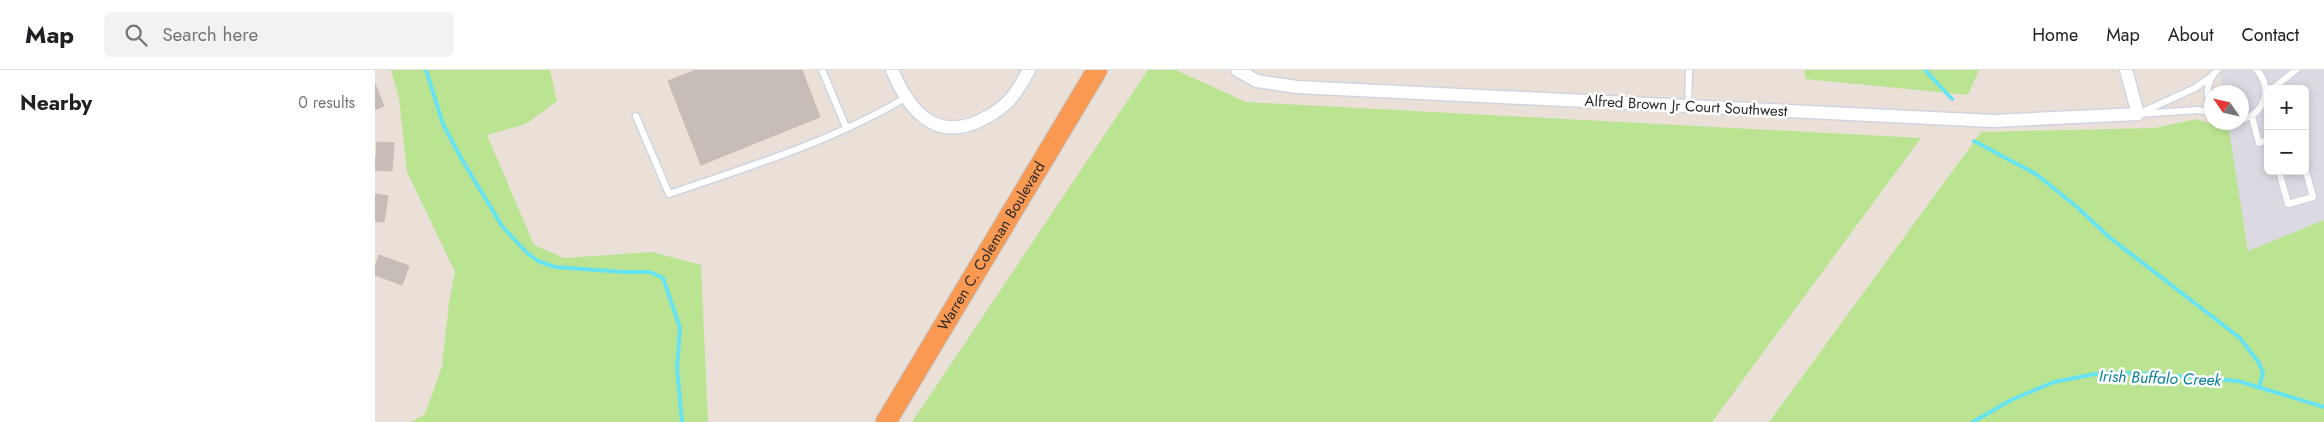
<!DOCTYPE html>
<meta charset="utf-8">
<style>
body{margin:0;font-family:Jost,sans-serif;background:#f2f2f2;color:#202124}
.controls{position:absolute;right:15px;top:15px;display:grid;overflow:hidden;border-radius:8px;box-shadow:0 2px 8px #0003}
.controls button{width:45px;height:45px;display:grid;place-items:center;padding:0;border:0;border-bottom:1px solid #e0e0e0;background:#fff;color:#202124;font:25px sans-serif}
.compass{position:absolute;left:1829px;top:15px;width:45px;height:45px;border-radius:50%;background:#fff;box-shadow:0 2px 8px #0003;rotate:304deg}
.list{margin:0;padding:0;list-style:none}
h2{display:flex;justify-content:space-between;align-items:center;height:65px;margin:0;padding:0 20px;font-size:21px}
h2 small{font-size:16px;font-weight:400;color:#757577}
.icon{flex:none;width:28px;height:28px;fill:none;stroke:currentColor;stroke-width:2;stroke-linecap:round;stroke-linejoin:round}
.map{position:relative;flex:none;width:1949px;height:352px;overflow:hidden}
header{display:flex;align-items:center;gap:30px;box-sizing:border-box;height:70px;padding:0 25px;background:#fff;border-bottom:1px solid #e0e0e0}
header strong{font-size:24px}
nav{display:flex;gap:28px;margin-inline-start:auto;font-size:18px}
.search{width:350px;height:45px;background:#f2f2f2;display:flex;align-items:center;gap:12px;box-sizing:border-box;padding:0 18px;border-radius:8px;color:#757577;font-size:19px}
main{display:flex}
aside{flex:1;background:#fff}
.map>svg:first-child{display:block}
</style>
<header>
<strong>Map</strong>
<div class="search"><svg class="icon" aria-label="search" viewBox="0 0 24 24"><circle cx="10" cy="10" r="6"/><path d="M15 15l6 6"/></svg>Search here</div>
<nav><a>Home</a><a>Map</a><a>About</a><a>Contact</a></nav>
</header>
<main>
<aside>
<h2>Nearby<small>0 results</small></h2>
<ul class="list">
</ul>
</aside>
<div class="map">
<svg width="1949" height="352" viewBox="0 0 1949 352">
<rect width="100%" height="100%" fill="#ebe0d8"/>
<path fill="#dbdae3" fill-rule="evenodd" d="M1845,0H1949V150L1873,182L1853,53L1866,52V22H1848ZM1893,19H1930V101H1893Z"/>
<path fill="#bbe492" d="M16,0H175L182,31L151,54L112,65L159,175L189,188L277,182L326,195L333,352H36L50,344L67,296L74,233L80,202L32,102L24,28Z
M773,0H801L871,32L1546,68L1337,352H537Z
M1430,0H1604L1593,25L1430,9Z
M1821,49L1854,60L1873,181L1949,150V352H1394L1606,62L1780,58Z"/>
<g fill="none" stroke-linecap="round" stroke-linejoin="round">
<path stroke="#67e3f1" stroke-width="4" d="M51,0L68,54L86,88L127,156L151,182L163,191L180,197L249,202H275L288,208L305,258L302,298L307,352
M1550,0L1577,29
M1599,71L1661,104L1702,137L1734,167L1865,268L1884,293L1888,303L1884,318
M1598,352L1636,330L1679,312L1720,304L1761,303L1863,311L1949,337"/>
</g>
<path fill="#c6bdb8" stroke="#c6bcb2" d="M321,0H427L445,47L326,95L293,11Z
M0,14L9,36L0,40Z
M2,72L19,73L17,101L0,100Z
M0,124L13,126L9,152L0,151Z
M4,185L34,196L27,215L0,205V197Z"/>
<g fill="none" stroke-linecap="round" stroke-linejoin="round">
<defs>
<path id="service" d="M447,0L471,57
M1897,19L1921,0
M1313,36L1314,0
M1836,36C1830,23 1832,11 1842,0
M1836,42L1823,40L1763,44L1820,18L1837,6
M261,46L294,124C373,97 458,71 530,28
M1877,47L1884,73L1893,70
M1866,50C1890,43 1898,19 1882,0
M1904,101L1913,134L1938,127L1930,98"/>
<path id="minor" d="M517,0C533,38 558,72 604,51C617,45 629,38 638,26C644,18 649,9 654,0
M862,0L882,11L922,17L1618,51L1763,44L1751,0"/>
<g id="trunk">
<path id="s1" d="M511,352L722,0"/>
</g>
</defs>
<use href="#service" stroke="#ced5e1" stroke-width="9"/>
<use href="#minor" stroke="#ced5e1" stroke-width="15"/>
<use href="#trunk" stroke="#c3c3c3" stroke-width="22"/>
<use href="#service" stroke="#fff" stroke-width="6"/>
<use href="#minor" stroke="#fff" stroke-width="12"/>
<use href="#trunk" stroke="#fa9a52" stroke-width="20"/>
</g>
<g text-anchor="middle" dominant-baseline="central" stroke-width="5" stroke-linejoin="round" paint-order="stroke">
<g font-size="15" fill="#282828" stroke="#fff">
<text transform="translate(1311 36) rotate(3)">Alfred Brown Jr Court Southwest</text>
<text stroke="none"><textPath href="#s1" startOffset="205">Warren C. Coleman Boulevard</textPath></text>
</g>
<g font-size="16" font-style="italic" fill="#097f9a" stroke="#fff">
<text transform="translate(1785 308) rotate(2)">Irish Buffalo Creek</text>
</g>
</g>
</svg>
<div class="controls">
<button>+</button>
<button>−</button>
</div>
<svg class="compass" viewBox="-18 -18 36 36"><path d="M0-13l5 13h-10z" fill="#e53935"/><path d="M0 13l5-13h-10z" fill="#757577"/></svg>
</div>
</main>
